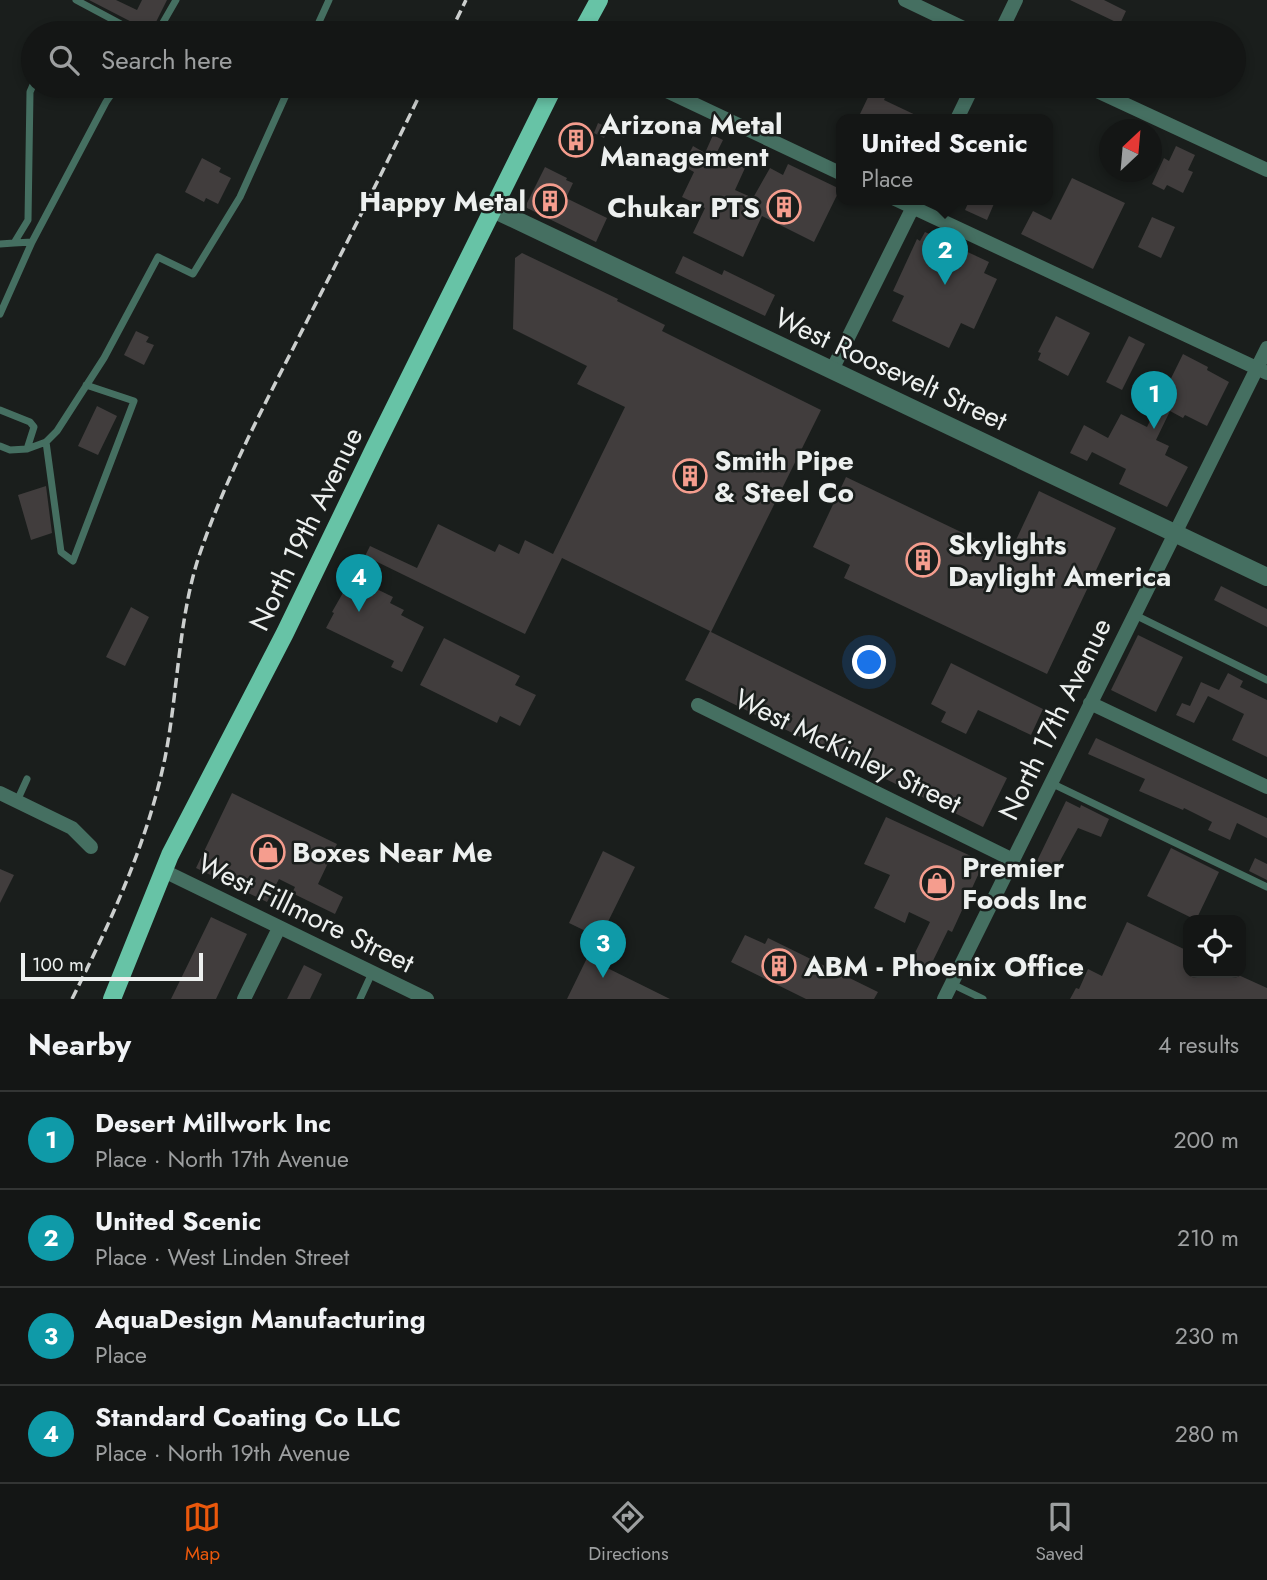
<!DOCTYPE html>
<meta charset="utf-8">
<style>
body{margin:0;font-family:Jost,sans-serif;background:#1d1f1e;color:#f1f3f6}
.controls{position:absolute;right:21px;bottom:21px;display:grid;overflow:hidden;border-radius:14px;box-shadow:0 4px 10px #0003}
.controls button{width:63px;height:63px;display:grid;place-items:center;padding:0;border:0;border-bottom:2px solid #333534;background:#141615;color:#f1f3f6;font:35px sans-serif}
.compass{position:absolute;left:1099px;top:119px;width:63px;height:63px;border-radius:50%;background:#141615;box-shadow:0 4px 10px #0003;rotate:26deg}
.scale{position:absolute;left:21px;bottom:18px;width:182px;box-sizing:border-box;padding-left:7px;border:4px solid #edf0ef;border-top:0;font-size:19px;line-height:24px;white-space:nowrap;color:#edf0ef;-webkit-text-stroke:5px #1a1e1c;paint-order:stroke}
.you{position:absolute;left:870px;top:663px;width:24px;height:24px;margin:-18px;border:5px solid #fff;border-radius:50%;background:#1a73e8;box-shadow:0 0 0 10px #1a73e833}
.badge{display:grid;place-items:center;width:46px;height:46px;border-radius:50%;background:#ea580c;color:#fff;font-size:23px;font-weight:700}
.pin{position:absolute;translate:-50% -58px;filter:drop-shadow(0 2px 4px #0008)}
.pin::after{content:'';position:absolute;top:37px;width:24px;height:21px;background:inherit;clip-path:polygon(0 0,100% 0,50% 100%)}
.popup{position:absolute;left:836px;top:114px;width:217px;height:91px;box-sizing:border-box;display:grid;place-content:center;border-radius:14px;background:#141615;filter:drop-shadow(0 2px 5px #0005);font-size:23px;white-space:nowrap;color:#9d9fa0}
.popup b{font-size:26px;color:#f1f3f6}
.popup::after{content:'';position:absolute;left:50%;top:100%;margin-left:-14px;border:14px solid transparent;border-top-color:#141615}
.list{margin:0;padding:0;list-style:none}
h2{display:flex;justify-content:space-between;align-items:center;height:91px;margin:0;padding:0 28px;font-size:30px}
h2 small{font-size:23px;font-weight:400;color:#9d9fa0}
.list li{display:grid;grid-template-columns:46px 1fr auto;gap:21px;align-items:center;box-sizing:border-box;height:98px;padding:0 28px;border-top:2px solid #333534}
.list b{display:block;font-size:26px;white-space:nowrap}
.list p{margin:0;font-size:23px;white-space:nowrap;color:#9d9fa0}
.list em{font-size:23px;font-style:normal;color:#9d9fa0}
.icon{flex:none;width:38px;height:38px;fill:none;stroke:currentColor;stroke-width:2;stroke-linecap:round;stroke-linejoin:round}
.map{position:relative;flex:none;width:1267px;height:999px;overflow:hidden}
.search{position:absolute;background:#141615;box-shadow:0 4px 10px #0003;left:21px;right:21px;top:21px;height:77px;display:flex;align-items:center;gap:18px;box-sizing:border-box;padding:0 24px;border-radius:38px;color:#9d9fa0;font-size:26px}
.sheet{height:483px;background:#141615}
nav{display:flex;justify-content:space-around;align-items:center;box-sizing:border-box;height:98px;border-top:2px solid #333534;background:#141615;font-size:19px;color:#9d9fa0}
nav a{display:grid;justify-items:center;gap:4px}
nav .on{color:#ea580c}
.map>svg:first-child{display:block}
</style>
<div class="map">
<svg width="1267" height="999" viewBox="0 0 1267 999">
<rect width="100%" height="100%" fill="#1a1e1c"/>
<path fill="#413d3d" d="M89,0H116L137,10L142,0H167L151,32Z
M1070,0H1104L1126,11L1120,24Z
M855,86H890L884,100L924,119H871L860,114L870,93Z
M598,123L609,128L604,138L594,133Z
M567,128L592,140L585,153L560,141Z
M713,135L723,140L716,154L745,168L735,190L753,198L770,168L783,175L788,164L840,189L814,242L762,216L743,257L693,233L705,208L682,197L694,172L683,166L693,146L705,153Z
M1176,146L1195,155L1188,170L1193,172L1183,193L1167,185L1164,190L1152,184L1164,158L1169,161Z
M202,158L221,168L219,172L231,178L218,204L206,198L204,202L185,192Z
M545,167L567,178L566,180L573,183L566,198L607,218L596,242L525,207Z
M1072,178L1125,203L1093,269L1021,234L1033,211L1051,220Z
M970,199H996L987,220L965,210Z
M1152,217L1175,227L1161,258L1138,247Z
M925,232L989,262L984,273L997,279L974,329L961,323L949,348L892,321L904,296L893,291L917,239L920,241Z
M522,253L618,299L617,301L665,325L662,331L821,410L711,632L1007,778L983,827L685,680L710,631L562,558L525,634L365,556L370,546L417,568L438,524L495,552L499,544L519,554L525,540L553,554L625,407L577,384L587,366L513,329L515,258Z
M683,256L722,275L724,270L775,295L765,316L675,273Z
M1056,316L1090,333L1068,376L1038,360L1041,353L1038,352Z
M136,331L149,337L146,342L154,345L144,365L124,355Z
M1129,336L1145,344L1122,390L1106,382Z
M1183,354L1208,367L1207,370L1229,382L1207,426L1185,415L1183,418L1170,411L1156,440L1169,446L1165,455L1188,467L1167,507L1119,484L1126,469L1092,452L1087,461L1070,453L1084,425L1108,438L1121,414L1147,427Z
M97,406L117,416L98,455L78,446Z
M846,477L1009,555L1039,491L1116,528L1047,674L844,578L850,565L813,547Z
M46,486L52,533L31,540L18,495Z
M352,577L393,597L390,603L404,610L401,615L424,627L402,672L391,667L394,661L326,628L334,613L332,612Z
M1221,586L1267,609V627L1214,600Z
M131,607L149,617L125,666L106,657Z
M1138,635L1183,657L1156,712L1111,690Z
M444,638L520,676L515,685L536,695L520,726L500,716L497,723L420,685Z
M951,663L1043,709L1031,735L978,710L966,734L941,722L946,712L931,704Z
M1228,673L1243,681L1240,687L1267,700V757L1232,740L1244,714L1208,696L1194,723L1176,715L1182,703L1190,706L1201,682L1219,690Z
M1096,738L1267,818V838L1237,823L1230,840L1208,830L1212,822L1184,808L1183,810L1139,791L1145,779L1088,754Z
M232,793L337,844L318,884L343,897L335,914L292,893L295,887L279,879L267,902L196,868Z
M1066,801L1080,808L1081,805L1109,819L1101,837L1078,828L1055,870L1037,861Z
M886,817L984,862L952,932L948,930L929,969L911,961L930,922L909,912L905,923L874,908L890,875L864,864Z
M1171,848L1219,872L1196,920L1147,896Z
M603,851L635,867L600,938L569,923Z
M1255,858L1267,864V880L1249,871Z
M0,869L14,875L0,903Z
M211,917L247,934L216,999H171Z
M1127,922L1188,951V973H1234L1267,988V999H1070L1076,988L1079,989L1088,969L1102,976Z
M745,935L765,944L768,938L878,992L874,999H806L731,962Z
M587,958L670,999H567Z
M304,965L322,974L310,999H287Z"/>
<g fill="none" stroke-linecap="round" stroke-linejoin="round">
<path stroke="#456f61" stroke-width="7" d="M76,0L134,31L131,33
M157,33L176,0
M314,33L329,0
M14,243L32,242L106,102L117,86
M0,244L14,243L28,220L30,92L33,85
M0,314L32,242
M0,410L30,422L34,427L27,449
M46,442L61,552L73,561L134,401L86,385
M0,446L10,450L27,449L46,442L57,431L104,358L158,257L193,274L240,197L290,86
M1133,614L1267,680
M1051,783L1267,887
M17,801L27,779
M952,984L983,999
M360,999L372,973"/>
<path stroke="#456f61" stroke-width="14" d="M905,0L974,33
M1000,33L1016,0
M656,86L842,174
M1086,86L1267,170
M957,119L973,86
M895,199L1267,373
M832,370L917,199
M1090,703L1267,787
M698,705L1013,860
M0,793L72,828L91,847
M164,871L427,999
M244,999L279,928
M944,999L1267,348"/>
<path stroke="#456f61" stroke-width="18" d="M493,209L1267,577"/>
<path stroke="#67c3a6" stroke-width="18" d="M581,33L599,0
M112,999L170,855L285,633L375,447L554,86"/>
<path stroke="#cccfce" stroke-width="3.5" stroke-dasharray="10 5" stroke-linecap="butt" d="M450,33L466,0
M72,999C111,921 147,844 165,758C178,692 178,623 198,559C227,472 272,391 313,309C351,235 388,161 424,86"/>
</g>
<defs>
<symbol id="building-ring" viewBox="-11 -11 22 22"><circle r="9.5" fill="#1a1e1c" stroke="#f59d8e" stroke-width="1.5"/><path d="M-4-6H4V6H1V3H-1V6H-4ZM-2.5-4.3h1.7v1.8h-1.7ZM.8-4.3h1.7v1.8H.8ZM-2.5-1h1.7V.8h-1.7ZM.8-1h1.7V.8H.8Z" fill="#f59d8e"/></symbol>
<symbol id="shop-ring" viewBox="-11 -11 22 22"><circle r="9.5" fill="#1a1e1c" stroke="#f59d8e" stroke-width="1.5"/><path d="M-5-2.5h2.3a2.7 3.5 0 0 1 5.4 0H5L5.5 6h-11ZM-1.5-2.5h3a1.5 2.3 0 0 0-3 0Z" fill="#f59d8e"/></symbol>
</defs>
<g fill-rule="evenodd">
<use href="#building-ring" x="557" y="121" width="38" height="38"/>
<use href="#building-ring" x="531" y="182" width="38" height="38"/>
<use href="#building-ring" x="765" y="188" width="38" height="38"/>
<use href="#building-ring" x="671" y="457" width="38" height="38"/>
<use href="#building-ring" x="904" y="541" width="38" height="38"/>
<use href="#shop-ring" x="249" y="833" width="38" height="38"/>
<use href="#shop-ring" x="918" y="864" width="38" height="38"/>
<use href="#building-ring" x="760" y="947" width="38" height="38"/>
</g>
<g text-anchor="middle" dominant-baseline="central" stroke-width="5" stroke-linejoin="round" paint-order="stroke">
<g font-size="28" font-weight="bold" fill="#edf0ef" stroke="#1a1e1c" text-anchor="start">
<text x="600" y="124">Arizona Metal<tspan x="600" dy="32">Management</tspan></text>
<text x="526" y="201" text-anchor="end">Happy Metal</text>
<text x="760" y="207" text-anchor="end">Chukar PTS</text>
<text x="714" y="460">Smith Pipe<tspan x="714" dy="32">&amp; Steel Co</tspan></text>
<text x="948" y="544">Skylights<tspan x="948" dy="32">Daylight America</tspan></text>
<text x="292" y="852">Boxes Near Me</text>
<text x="962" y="867">Premier<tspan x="962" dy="32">Foods Inc</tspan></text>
<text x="804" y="966">ABM - Phoenix Office</text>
</g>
<g font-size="28" fill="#edf0ef" stroke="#1a1e1c">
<text transform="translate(891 369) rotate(25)">West Roosevelt Street</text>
<text transform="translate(306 529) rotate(-64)">North 19th Avenue</text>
<text transform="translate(1055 719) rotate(-64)">North 17th Avenue</text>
<text transform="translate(848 751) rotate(26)">West McKinley Street</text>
<text transform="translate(306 913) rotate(26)">West Fillmore Street</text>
</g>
</g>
</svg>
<div class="controls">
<button><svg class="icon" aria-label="locate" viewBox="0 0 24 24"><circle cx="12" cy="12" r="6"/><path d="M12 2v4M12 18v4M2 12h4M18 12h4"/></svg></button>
</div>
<svg class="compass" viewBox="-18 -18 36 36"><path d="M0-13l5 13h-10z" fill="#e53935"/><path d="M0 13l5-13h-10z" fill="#9d9fa0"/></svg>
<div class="scale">100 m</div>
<div class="you"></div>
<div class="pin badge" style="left:1154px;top:429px;background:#0f9aa8">1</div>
<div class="pin badge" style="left:945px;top:285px;background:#0f9aa8">2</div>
<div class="popup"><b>United Scenic</b>Place</div>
<div class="pin badge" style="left:603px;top:978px;background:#0f9aa8">3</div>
<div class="pin badge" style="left:359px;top:612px;background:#0f9aa8">4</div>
<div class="search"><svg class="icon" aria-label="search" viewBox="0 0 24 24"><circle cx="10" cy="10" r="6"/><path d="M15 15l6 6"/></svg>Search here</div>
</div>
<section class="sheet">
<h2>Nearby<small>4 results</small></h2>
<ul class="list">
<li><span class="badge" style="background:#0f9aa8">1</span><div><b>Desert Millwork Inc</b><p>Place · North 17th Avenue</p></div><em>200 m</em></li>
<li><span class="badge" style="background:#0f9aa8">2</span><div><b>United Scenic</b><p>Place · West Linden Street</p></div><em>210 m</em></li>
<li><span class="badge" style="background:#0f9aa8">3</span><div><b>AquaDesign Manufacturing</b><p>Place</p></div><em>230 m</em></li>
<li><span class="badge" style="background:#0f9aa8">4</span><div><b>Standard Coating Co LLC</b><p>Place · North 19th Avenue</p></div><em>280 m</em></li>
</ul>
</section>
<nav>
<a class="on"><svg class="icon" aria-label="map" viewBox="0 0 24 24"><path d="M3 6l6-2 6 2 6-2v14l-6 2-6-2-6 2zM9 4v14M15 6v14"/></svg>Map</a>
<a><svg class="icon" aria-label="directions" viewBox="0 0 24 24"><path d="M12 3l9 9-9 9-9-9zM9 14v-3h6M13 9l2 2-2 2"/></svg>Directions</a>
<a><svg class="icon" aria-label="saved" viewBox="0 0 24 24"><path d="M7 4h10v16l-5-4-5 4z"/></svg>Saved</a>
</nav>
